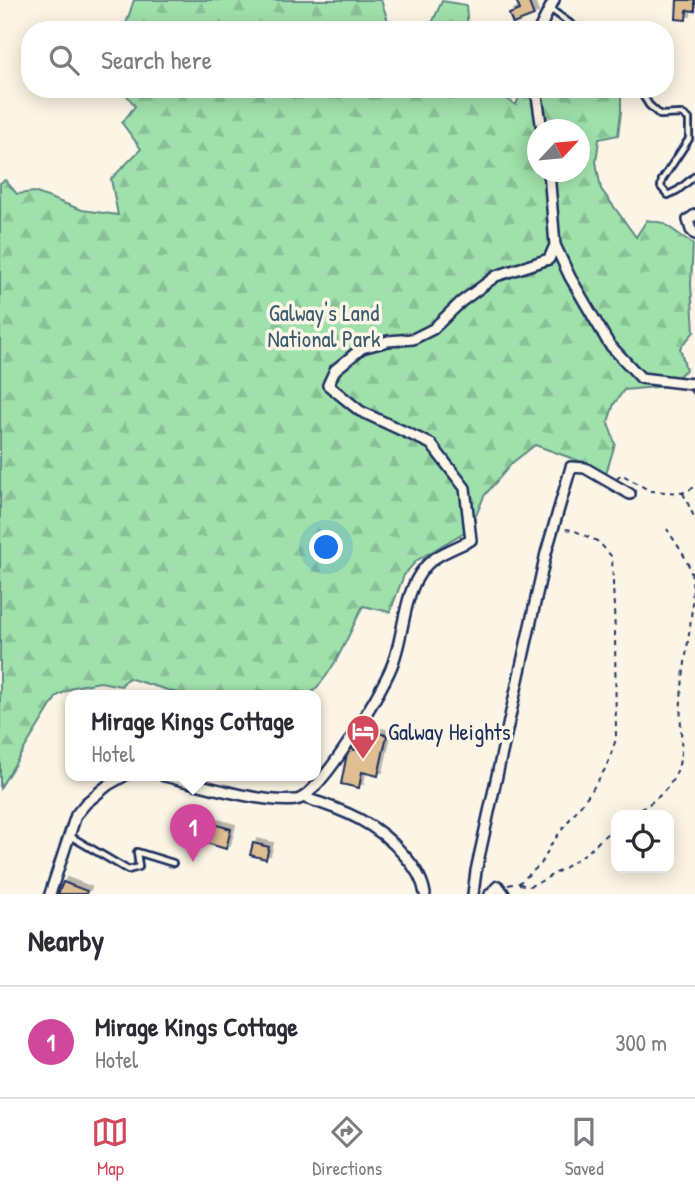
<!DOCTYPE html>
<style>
body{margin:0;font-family:"Patrick Hand",sans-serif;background:#f2f2f3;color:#2b2b33}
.controls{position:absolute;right:21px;bottom:21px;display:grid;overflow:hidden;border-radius:14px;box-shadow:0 4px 18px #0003}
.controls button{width:63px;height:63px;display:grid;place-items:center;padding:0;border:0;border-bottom:2px solid #e1e1e2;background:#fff;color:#2b2b33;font:35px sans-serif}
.compass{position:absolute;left:527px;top:119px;width:63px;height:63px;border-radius:50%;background:#fff;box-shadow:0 4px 18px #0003;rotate:64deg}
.you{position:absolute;left:327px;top:548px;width:24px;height:24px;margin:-18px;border:5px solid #fff;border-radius:50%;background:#1a73e8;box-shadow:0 0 0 10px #1a73e833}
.badge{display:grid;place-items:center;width:46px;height:46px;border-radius:50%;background:#d1495b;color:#fff;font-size:23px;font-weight:700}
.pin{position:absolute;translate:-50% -58px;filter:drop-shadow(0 2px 4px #0008)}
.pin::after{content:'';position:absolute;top:37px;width:24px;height:21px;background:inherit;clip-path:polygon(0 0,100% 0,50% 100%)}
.popup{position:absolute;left:65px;top:690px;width:256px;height:91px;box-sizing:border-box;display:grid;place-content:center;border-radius:14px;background:#fff;filter:drop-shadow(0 2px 5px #0005);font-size:23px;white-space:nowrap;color:#7c7c81}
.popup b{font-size:26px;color:#2b2b33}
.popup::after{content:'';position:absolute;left:50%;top:100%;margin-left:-14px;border:14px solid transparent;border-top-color:#fff}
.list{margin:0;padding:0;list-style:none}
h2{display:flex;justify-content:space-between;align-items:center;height:91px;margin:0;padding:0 28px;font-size:30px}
h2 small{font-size:23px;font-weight:400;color:#7c7c81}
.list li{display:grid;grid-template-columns:46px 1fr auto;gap:21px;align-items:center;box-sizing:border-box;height:112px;padding:0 28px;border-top:2px solid #e1e1e2}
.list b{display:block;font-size:26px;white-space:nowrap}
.list p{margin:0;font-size:23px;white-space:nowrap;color:#7c7c81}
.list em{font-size:23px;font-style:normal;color:#7c7c81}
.icon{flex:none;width:38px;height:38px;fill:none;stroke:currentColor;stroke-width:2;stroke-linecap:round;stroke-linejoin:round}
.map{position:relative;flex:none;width:695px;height:894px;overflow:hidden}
.search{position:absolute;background:#fff;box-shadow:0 4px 18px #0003;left:21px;right:21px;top:21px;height:77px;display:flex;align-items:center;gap:18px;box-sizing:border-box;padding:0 24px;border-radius:28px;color:#7c7c81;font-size:26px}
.sheet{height:203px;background:#fff}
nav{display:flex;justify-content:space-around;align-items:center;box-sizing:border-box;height:98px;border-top:2px solid #e1e1e2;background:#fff;font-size:19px;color:#7c7c81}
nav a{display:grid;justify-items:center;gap:4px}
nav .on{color:#d1495b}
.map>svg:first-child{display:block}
</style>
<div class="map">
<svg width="695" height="894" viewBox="0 0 695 894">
<defs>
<pattern id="forest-firs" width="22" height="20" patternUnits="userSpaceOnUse" patternTransform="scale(1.75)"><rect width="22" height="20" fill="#a0e1ab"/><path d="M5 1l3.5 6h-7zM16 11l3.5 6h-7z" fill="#89c196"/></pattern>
<filter id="shadow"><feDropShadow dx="4" dy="-4" stdDeviation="0" flood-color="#0004"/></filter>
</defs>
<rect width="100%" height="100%" fill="#fcf5e5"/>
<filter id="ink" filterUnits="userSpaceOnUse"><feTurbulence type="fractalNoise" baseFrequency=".0143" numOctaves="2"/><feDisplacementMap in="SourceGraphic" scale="14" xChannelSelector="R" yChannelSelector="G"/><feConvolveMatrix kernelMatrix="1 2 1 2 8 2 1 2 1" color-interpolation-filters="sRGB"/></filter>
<g filter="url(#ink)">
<path fill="url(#forest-firs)" stroke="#5e8884" stroke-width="2" fill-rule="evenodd" d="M134,0H381L388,21L402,30H124Z
M442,1L466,5L468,30H429Z
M122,89H491L516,105L522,89H621V112L618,135L599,139L596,162L601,189L636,237L647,220L663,223L693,244L691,284L694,332L680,348L686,370L667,386L624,390L614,404L608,422L615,444L605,477L582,462L535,445L512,463L484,496L471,528L416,561L404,575L390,612L363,606C349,633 332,679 307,696H187L128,678L121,686L100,682L74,687L57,696L0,788V183L5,180L17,194L34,192L82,210L118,215L111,179L141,149L122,123L135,106ZM538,130H580V172H538Z"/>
<path fill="#dfbf92" stroke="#1b2f5e" stroke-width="2" filter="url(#shadow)" d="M516,0H528L534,16L513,24L509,14L520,10Z
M677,0H695V11L687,10L686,20L676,19Z
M359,729L387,735L378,776L362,772L359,788L341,784L348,748L355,750Z
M189,817L231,829L226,849L183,836Z
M253,843L269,847L266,859L250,855Z
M63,882L87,891L86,894H58Z"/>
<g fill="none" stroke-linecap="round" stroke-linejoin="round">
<defs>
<path id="service" d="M549,8L579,30
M639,89L649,105L660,115L682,114L689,119V139L662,180L661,187L668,195L678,190L695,176
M70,836L128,870L139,867L137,852L173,863"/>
<path id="minor" d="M539,30L554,0
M536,89L542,130
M695,215L688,220L691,230L695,234
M555,245L570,277L609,344L641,378L691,384L695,382
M164,776C199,784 263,804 296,800C319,798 381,692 391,668C405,636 402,593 425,567C436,554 456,548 471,540L465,488L431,444L360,411L328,385L335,370L362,348L388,341L413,339L433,329L461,302L496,276L549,259L555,245L549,172
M305,798C344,810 377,823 404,855C414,866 423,880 425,894
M50,894L76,815L86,803L108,785L124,776
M473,894L476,871L546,553L571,467L585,468L630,494
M490,894L498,886L504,894"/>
</defs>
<use href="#service" stroke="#1b2f5e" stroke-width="10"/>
<use href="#minor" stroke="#1b2f5e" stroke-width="14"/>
<path stroke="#1b2f5e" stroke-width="2" stroke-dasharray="5 5" stroke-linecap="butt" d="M690,391L695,395
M617,479L621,474L650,491L682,493L695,487
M683,493L695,519
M632,815C651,803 668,793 677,771C685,750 679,722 681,701C683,660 695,618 692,577C689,559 676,544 667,529
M519,884L529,886L536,884L564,868L589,851L616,825
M508,885L519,883L541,864L552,843L592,790L607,766L616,739L615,634L612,557L599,542L573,530L562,529"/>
<use href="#service" stroke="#fcf5e5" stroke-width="4.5"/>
<use href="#minor" stroke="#fcf5e5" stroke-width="9"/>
</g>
</g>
<defs>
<symbol id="hotel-pin" viewBox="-11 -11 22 30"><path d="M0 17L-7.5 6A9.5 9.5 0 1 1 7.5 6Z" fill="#d1495b" stroke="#fcf5e5"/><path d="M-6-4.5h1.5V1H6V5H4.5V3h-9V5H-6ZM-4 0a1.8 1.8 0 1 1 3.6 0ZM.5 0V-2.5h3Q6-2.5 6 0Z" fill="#fff"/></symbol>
</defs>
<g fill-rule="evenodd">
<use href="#hotel-pin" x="344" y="712" width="38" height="52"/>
</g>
<g text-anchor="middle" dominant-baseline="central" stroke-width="7" stroke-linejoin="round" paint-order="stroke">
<g font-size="23" fill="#3c5c71" stroke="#fcf5e5">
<text x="324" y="312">Galway's Land<tspan x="324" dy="26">National Park</tspan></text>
</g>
<g font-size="23" fill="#1b2f5e" stroke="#fcf5e5" text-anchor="start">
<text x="388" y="731">Galway Heights</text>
</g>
</g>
</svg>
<div class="controls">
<button><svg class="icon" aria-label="locate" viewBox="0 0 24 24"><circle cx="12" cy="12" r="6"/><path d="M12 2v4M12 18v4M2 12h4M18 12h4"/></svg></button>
</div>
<svg class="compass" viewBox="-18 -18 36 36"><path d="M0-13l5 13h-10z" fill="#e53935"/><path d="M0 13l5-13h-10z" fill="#7c7c81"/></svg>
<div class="you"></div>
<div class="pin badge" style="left:193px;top:862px;background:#d1479c">1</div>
<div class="popup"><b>Mirage Kings Cottage</b>Hotel</div>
<div class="search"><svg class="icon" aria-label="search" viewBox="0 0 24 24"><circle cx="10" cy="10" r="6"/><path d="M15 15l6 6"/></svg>Search here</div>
</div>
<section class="sheet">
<h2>Nearby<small></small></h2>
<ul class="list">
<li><span class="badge" style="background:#d1479c">1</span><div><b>Mirage Kings Cottage</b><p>Hotel</p></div><em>300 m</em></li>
</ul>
</section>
<nav>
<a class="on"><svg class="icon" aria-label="map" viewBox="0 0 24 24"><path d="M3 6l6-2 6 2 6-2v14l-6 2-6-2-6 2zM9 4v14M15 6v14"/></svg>Map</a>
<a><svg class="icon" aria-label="directions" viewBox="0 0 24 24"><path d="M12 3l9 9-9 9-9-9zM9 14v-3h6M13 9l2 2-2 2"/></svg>Directions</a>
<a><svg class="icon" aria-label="saved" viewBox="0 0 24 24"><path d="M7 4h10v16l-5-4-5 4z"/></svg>Saved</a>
</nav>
